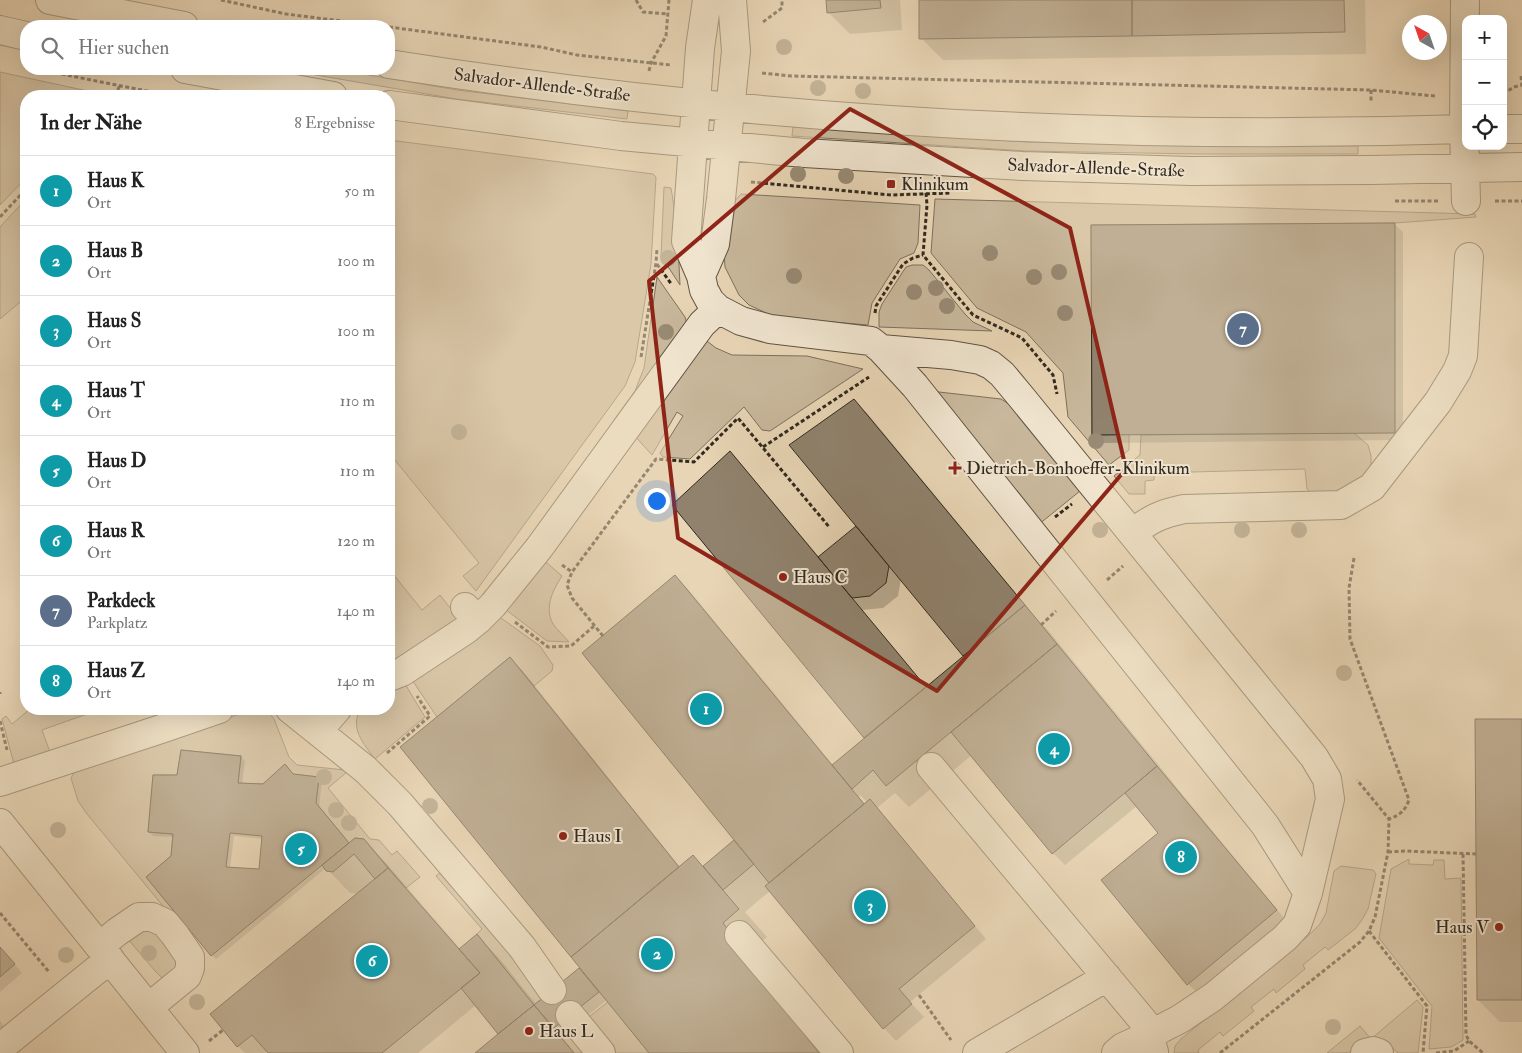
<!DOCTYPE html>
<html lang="de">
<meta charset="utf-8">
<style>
body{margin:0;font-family:"IM FELL Double Pica",serif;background:#f6f6f6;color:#222}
.controls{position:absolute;right:15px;top:15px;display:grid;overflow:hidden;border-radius:10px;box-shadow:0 5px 20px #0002}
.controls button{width:45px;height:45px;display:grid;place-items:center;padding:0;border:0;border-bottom:1px solid #e0e0e0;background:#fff;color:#222;font:25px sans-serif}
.compass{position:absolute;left:1402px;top:15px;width:45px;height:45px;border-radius:50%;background:#fff;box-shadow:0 5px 20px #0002;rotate:320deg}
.you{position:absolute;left:656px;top:500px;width:18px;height:18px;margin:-12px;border:4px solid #fff;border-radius:50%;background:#1a73e8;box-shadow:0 0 0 8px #1a73e833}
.badge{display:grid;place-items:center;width:32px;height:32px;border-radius:50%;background:#8f2418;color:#fff;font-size:16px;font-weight:700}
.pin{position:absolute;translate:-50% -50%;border:2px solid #fff;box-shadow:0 1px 5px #0006}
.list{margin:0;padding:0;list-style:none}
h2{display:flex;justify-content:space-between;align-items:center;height:65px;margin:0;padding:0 20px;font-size:21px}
h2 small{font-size:16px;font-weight:400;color:#767676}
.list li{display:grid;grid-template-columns:32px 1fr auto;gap:15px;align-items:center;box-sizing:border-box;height:70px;padding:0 20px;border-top:1px solid #e0e0e0}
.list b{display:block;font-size:19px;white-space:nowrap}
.list p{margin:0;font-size:16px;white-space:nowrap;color:#767676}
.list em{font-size:16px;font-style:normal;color:#767676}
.icon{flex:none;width:28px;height:28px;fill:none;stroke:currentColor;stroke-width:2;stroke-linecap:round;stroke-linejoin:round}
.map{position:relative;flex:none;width:1522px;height:1053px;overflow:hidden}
.search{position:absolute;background:#fff;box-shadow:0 5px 20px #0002;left:20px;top:20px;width:375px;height:55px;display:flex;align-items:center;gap:12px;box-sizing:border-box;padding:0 18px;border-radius:20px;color:#767676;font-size:19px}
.panel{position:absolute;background:#fff;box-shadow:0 5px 20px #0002;left:20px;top:90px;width:375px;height:625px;border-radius:20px}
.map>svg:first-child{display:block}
</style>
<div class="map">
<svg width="1522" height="1053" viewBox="0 0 1522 1053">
<rect width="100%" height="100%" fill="#e8d5b5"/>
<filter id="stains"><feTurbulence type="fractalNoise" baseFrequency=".004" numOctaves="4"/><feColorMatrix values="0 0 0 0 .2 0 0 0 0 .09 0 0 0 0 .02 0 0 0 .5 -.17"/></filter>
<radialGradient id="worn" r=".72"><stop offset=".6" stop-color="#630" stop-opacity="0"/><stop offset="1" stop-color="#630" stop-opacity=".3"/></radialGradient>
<path fill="#c9b89c" stroke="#7d705e" d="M281,69H334L457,90L628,111L627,119L456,99Z
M0,72L97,93V96H26V178L0,205Z
M793,127L1028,142L1196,145L1358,146V154H1196L1026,151L792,136Z
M389,140L653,174L656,177L651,264L635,362L625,386L476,591L463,576L479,563L389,453Z
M664,187L671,188L677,225L680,285L661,256Z
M741,194L920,205L918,243L914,253L900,259L872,303L868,325L775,317L749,305L739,295L725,267L724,253L732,204Z
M26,199V297L0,319V227Z
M935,199L1475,214L1476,217L1395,223L1091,225L1092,435L1129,434V450L1109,465L1068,417L1063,373L1026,332L977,308L931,253Z
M912,265H923L929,270L965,314L973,322L992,331L879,327V312L882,304L902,273L906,267Z
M657,277L685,317L687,324L620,424L614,420L635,391L644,368Z
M703,338L716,348L732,355L807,356L863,369L770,431L762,430L744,407L690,459L663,457L660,453L683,416L677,412L652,455L632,433Z
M930,391L1001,399L1012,406L1080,491L1038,525Z
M1354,433L1368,445L1371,456V466L1364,476L1350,487L1333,493L1312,494L1307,489L1305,469L1154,473V480L1145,481V494H1129L1114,476L1140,455L1141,435Z
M542,561L547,563L562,576C553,590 544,607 553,624C557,630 564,636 569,642L547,641L501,606Z
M389,569L422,610L440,595L461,622L389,670Z
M494,613L540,646L553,665L552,671L534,686L510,657L437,717L408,674Z
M402,679L425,717L375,759C363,743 350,729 360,709H389V685Z
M30,709H101L42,730L51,755L15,768L2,719L6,716L12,724Z
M254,709C265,709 267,709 274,719L289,757L297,765L345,770L347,772L328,788L370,839L379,840L392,855L397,851L420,877L406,888L364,839L355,838L349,843L316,803L319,777L293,774L285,764L263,784L238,783L241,756L181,750L177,775H153L148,832L173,834L171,856L146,877L181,920L177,923L87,814L78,801L71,778L75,771Z
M1409,859V864L1433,865L1434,860H1444L1445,879L1461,878L1463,1040L1451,1047L1429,1049L1432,1006L1379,938L1391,869Z
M1341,866L1373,870L1376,874L1368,909L1362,920L1355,929L1328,950L1325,947L1303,965L1305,969L1276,993L1274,989L1251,1007L1254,1011L1223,1036L1220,1032L1198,1050L1199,1053H1174L1175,1046L1181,1039L1308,936L1320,924L1326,913L1334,871Z
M442,871L487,916L544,997L534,1005L477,934L482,929L436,876Z
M154,925L180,962L166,982L156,972L127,938Z
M1417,1000L1423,1007L1418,1053H1398C1383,1038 1368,1044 1351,1052C1345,1053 1334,1053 1327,1053L1360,1026L1371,1039Z
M608,1002L649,1053H574L562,1038Z"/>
<path fill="#0003" fill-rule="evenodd" d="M827,0H900L902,30L850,34L828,12Z
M920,0H1365L1366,54L943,60L921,38Z
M1394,224L1403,232V440L1101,443L1093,434Z
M854,401L867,413L1037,619L1047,629L1288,923L1201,996L1188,984L1160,833L1137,806L1065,865L1053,853L972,755L909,807L895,793L877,808L986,939L910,1002L924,1017L896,1041L884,1028L770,891L745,912L767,937L750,951L823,1053H650L607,1000L561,1037L575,1053H478L501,1034L476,1005L418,1053H269L268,1051L265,1053H245L238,1046L359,894L350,893L326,868L216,959L212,955L172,857L174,837L153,836L149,832L178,777L241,757L245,761L242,784L263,785L293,775L318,778L322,782L319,808L349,844L363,840L386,863L460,949L477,936L499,958L537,1005L585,972L510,659L523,671L680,867H703L734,842L739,846L675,577L688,589L833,765L866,738L674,506L730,452L742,465L820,558L858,526ZM901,579L965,656L927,688L862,610L883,608L898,596ZM860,795L868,803L865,805L859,797ZM234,836L263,839L260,871L230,868Z
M1522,720V1022H1500L1478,1000Z
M0,947L22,973L0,992Z
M0,1021L10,1033L0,1041Z"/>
<path fill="#90826d" stroke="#31291f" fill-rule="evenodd" d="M826,0H880L881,8L827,13Z
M919,0H1132V36L919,39Z
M1132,0H1344L1345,32L1132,36Z
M1395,223V433L1092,435L1091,225Z
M854,399L1025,605L963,656L789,445Z
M730,451L926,687L864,738L672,505Z
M856,526L889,566L886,583L870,596L852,598L818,557Z
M675,575L864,804L769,883L582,653Z
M1025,605L1057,644L886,786L873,770L852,789L832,765Z
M1057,644L1157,766L1052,854L951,732Z
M510,657L679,867L571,957L400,747Z
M1475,719H1522V1000H1477Z
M181,750L241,756L238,783L263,784L285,764L293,774L319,777L316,803L349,843L211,956L146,877L171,856L173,834L148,832L153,775H177ZM230,833L262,836L259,869L226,867Z
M1157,766L1277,910L1187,985L1101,880L1158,833L1125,793Z
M870,799L975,926L899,989L912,1004L883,1029L765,886Z
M355,838L364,839L388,868L375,879L354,854L333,872L326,871L322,865Z
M734,840L754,864L723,890L703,866Z
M693,855L739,909L723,923L742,948L738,951L819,1053H649L571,957Z
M388,868L480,973L382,1053H268L252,1035L237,1047L210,1014Z
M477,934L534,1005L498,1034L461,988L480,973L459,949Z
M0,947L15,964L0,977Z
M579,968L599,992L554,1028L534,1005Z
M534,1005L574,1053H475L498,1034Z"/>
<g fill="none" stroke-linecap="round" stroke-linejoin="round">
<defs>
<path id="minor" d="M50,0L184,26
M707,0L700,48L686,241L701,276L704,290L710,301L718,309L741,321L770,329L871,341L881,349L951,355L980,360L991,365L1002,374L1022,398L1314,757L1327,779L1330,799L1308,893L1297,925L1285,938L1213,997L1180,1019L1149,1035L1123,1047L1116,1053
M1465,0L1464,129L1466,201
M0,30L26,36
M389,64C744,120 1106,141 1466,129
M185,69L333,96
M389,105L621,136L804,153L1022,166L1191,171L1371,170L1522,167
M1503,129H1522
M701,276L715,244L721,199L736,51L732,0
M881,349L915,386L1265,825L1308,893
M1132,533C1151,519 1160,514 1184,509L1341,505L1372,487L1438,402L1457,371L1463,356L1469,257
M478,620L493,605L539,548L702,324L718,309
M389,677L402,672L467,629L478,620L465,607
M290,709L366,770L400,804L522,947L552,990
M318,731L337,709
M931,767L1145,1023L1154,1052
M0,782L161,729L219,709
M0,823L185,1053
M739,935L839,1053
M100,946L117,932L139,917H152L165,923L175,935L190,957V968L187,976L149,1007
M570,1015L601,1053
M0,1048L110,959
M977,1053L1107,977
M1365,1053L1373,1051L1379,1053"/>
</defs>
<use href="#minor" stroke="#5f5444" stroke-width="30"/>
<path stroke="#31291f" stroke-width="3" stroke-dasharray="4 2.5" stroke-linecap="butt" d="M221,0L286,14L381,26
M636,0L643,12L668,14
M763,22L782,8V0
M389,27L541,47L577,55L671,65
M36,69L172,96
M649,71L651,63L666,36L669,0
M762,73L791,76L1371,90L1435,96
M1521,76L1522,85
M1371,90V103
M1503,94L1514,87L1522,85
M115,96L120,85
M751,182L891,195L951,193
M926,193L927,205L923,255L973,315L1022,338L1053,375L1057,394
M1395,201H1439
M1495,201H1522
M0,217L26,189
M657,264L672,285
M875,313L876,306L903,264L913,258L923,255
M641,357L656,263L657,249
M763,447L869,377
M1055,517L1072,504
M1354,558L1349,588L1350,639L1409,800C1405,811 1400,815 1389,819
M562,565L572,572
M1107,580L1123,566
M515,622L548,647L571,646L594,626
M1041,625L1056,611
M603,636L572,598L567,585L572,572L656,459L694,462L738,418L830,528
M0,694V692
M0,721L7,750
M387,753L430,716L417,696
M1388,852L1405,851L1476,854
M1463,854L1466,1035L1469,1041L1483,1053
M0,913L49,972
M1369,931L1427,1006L1423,1053
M919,995L951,1040
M209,1041L223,1030
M1220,1053L1360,942L1369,931L1375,917L1388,852L1389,819L1357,780
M1436,1053L1454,1051L1469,1041"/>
<use href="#minor" stroke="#f0e4cf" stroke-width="28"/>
</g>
<g fill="#988a74">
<circle cx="784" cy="47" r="8"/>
<circle cx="818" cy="88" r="8"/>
<circle cx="863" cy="91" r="8"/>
<circle cx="798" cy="174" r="8"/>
<circle cx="846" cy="176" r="8"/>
<circle cx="990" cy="253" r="8"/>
<circle cx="668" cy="258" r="8"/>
<circle cx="1059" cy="272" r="8"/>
<circle cx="794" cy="276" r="8"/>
<circle cx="1034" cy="277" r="8"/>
<circle cx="936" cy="288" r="8"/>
<circle cx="914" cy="292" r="8"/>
<circle cx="947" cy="306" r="8"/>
<circle cx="1065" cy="313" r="8"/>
<circle cx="666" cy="332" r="8"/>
<circle cx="459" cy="432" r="8"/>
<circle cx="1096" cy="441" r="8"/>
<circle cx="1100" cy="530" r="8"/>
<circle cx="1242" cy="530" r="8"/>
<circle cx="1299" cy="530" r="8"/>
<circle cx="1344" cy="673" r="8"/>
<circle cx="324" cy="777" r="8"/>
<circle cx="430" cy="806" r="8"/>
<circle cx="336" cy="810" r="8"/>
<circle cx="349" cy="823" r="8"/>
<circle cx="58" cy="830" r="8"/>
<circle cx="149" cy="953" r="8"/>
<circle cx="66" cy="955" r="8"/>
<circle cx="197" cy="1002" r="8"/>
<circle cx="1333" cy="1027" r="8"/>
</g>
<path d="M0 0H1522V1053H0ZM850,109L1070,228L1126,469L937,691L678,538L649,281Z" fill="#e8d5b5" fill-opacity=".55" fill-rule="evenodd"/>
<path fill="none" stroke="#8f2418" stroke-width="4" stroke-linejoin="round" d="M850,109L1070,228L1126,469L937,691L678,538L649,281Z"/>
<g fill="#8f2418" stroke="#f0e4cf" stroke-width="2">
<rect x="886" y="179" width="10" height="10" rx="2.5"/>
<path d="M952.5 460.5h5v5h5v5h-5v5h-5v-5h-5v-5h5z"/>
<circle cx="783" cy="577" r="5"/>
<circle cx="563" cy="836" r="5"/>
<circle cx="1499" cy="927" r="5"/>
<circle cx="529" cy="1031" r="5"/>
</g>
<g text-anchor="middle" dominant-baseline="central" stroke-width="4" stroke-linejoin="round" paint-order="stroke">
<g font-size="18" fill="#31291f" stroke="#f0e4cf">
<text transform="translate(542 85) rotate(7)">Salvador-Allende-Straße</text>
<text transform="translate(1096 168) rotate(2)">Salvador-Allende-Straße</text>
</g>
<g font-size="18" fill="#31291f" stroke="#f0e4cf" text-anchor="start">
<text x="901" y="184">Klinikum</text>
<text x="966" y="468">Dietrich-Bonhoeffer-Klinikum</text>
<text x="793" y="577">Haus C</text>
<text x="573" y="836">Haus I</text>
<text x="1489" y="927" text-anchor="end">Haus V</text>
<text x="539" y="1031">Haus L</text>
</g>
</g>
<rect width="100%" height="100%" filter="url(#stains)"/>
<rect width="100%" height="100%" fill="url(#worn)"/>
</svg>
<div class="controls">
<button>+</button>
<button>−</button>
<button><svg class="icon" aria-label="locate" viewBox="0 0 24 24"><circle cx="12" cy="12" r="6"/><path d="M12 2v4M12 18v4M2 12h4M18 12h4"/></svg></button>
</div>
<svg class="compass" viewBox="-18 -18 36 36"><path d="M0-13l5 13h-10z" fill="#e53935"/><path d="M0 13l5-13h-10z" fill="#767676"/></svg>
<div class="you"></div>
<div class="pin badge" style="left:706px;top:709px;background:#0f9aa8">1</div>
<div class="pin badge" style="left:657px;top:954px;background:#0f9aa8">2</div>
<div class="pin badge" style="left:870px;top:906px;background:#0f9aa8">3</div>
<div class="pin badge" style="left:1054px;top:749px;background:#0f9aa8">4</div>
<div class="pin badge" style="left:301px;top:849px;background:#0f9aa8">5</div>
<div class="pin badge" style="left:372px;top:961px;background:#0f9aa8">6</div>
<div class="pin badge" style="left:1243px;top:329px;background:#5c6f8a">7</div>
<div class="pin badge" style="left:1181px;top:857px;background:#0f9aa8">8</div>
<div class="search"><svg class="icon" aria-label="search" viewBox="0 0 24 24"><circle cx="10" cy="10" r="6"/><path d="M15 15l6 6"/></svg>Hier suchen</div>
<section class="panel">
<h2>In der Nähe<small>8 Ergebnisse</small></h2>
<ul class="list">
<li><span class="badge" style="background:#0f9aa8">1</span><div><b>Haus K</b><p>Ort</p></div><em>50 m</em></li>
<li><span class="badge" style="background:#0f9aa8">2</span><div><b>Haus B</b><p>Ort</p></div><em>100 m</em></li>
<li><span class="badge" style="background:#0f9aa8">3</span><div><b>Haus S</b><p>Ort</p></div><em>100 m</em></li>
<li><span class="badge" style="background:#0f9aa8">4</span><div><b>Haus T</b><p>Ort</p></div><em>110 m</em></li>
<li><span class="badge" style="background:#0f9aa8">5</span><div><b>Haus D</b><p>Ort</p></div><em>110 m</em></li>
<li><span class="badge" style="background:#0f9aa8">6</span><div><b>Haus R</b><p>Ort</p></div><em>120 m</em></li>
<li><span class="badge" style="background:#5c6f8a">7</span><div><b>Parkdeck</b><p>Parkplatz</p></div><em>140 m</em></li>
<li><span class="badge" style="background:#0f9aa8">8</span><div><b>Haus Z</b><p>Ort</p></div><em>140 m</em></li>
</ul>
</section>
</div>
